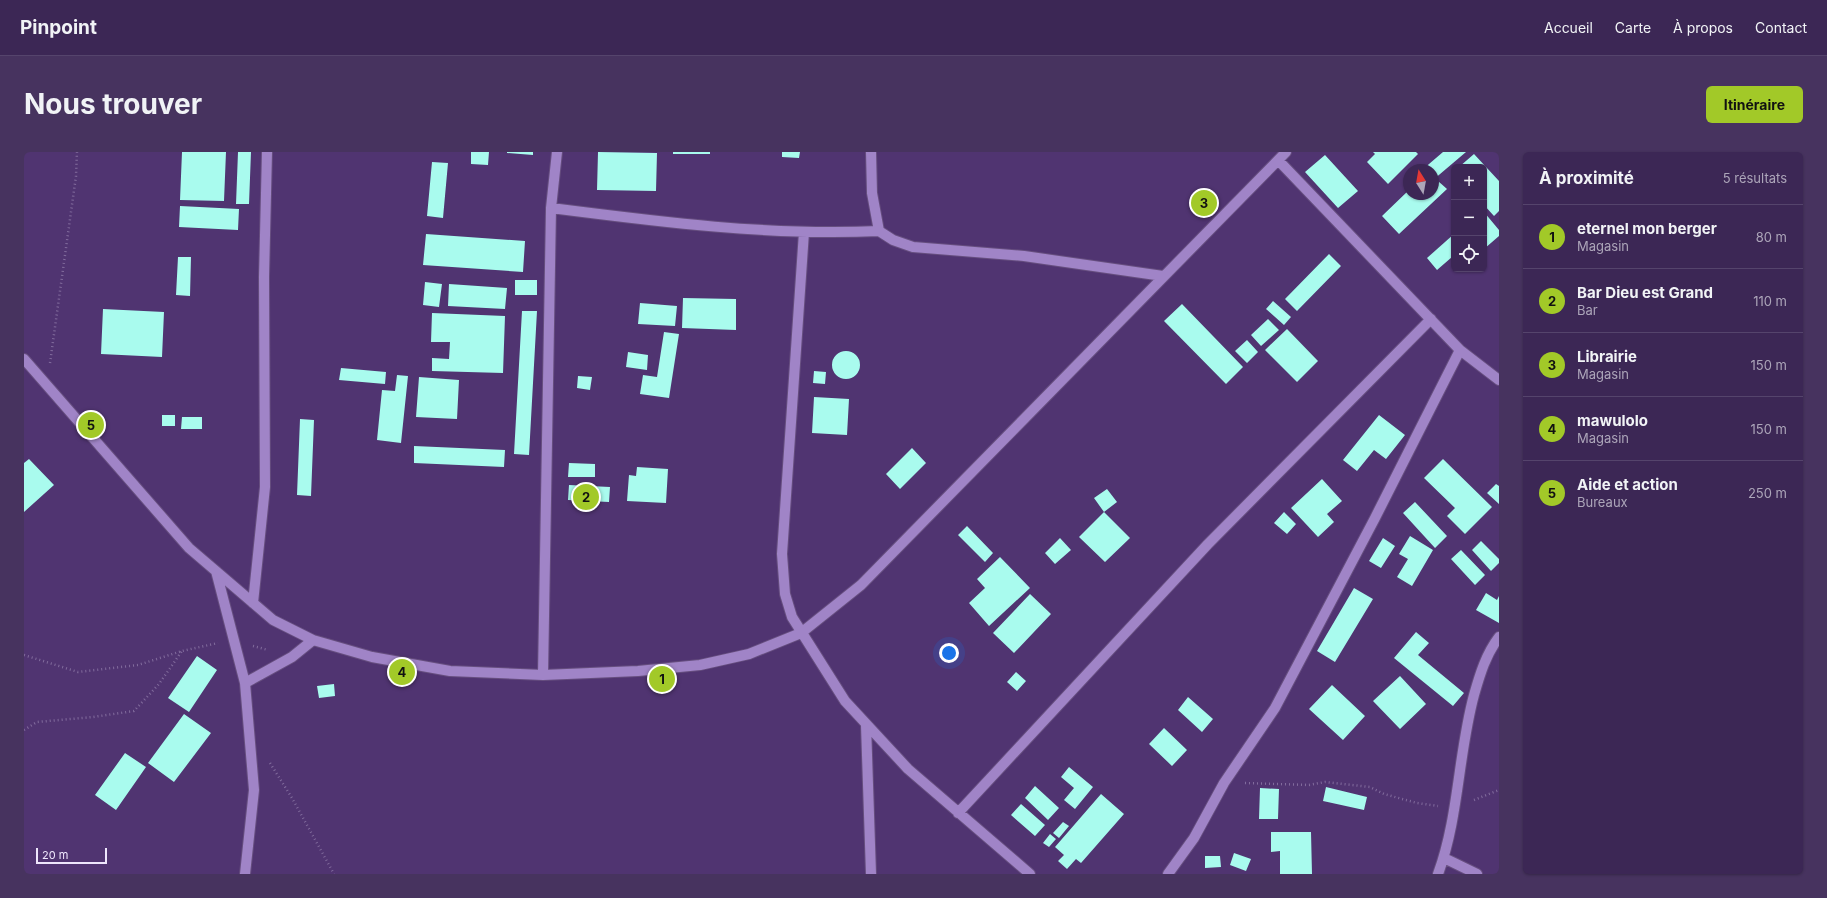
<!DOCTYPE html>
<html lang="fr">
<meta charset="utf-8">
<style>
body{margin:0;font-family:Inter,sans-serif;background:#47335f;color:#f1f3f6}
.controls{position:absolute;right:12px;top:12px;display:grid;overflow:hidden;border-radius:6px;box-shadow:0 1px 3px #0004}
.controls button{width:36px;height:36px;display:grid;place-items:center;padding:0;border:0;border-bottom:1px solid #55446c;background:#3c2755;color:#f1f3f6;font:20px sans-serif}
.compass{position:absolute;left:1379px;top:12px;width:36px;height:36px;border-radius:50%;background:#3c2755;box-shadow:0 1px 3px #0004;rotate:349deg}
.scale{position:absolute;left:12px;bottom:10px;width:71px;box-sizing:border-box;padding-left:4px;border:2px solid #eee6fc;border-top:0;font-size:11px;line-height:14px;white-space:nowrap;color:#eee6fc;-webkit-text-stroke:3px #503471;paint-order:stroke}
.you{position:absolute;left:925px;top:501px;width:14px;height:14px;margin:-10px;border:3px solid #fff;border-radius:50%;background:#1a73e8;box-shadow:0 0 0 6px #1a73e833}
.badge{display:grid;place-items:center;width:26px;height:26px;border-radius:50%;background:#a2c928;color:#111;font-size:13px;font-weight:700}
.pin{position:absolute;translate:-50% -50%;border:2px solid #fff;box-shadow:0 1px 4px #0006}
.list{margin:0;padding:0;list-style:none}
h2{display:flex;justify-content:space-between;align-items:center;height:52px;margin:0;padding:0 16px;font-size:17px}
h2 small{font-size:13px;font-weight:400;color:#aca5b9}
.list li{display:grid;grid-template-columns:26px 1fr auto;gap:12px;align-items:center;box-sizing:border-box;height:64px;padding:0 16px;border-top:1px solid #55446c}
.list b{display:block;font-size:15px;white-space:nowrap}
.list p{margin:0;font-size:13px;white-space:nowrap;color:#aca5b9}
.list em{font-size:13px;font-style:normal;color:#aca5b9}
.icon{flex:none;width:22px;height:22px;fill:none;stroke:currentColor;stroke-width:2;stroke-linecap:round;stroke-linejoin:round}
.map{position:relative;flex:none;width:1475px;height:722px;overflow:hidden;border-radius:6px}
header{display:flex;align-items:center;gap:24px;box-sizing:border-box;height:56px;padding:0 20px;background:#3c2755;border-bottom:1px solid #55446c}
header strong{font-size:19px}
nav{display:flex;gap:22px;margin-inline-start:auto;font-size:14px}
.intro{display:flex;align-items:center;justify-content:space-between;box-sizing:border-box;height:96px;padding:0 24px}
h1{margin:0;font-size:28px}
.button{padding:10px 18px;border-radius:6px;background:#a2c928;color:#111;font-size:14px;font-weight:700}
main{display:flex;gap:24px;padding:0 24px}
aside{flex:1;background:#3c2755;border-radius:6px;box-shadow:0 1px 3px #0004}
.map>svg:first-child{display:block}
</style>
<header>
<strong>Pinpoint</strong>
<nav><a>Accueil</a><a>Carte</a><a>À propos</a><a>Contact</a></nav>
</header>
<div class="intro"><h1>Nous trouver</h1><a class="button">Itinéraire</a></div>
<main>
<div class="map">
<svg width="1475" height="722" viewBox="0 0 1475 722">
<rect width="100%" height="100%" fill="#503471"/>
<path fill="#a9fbee" d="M158,0H202L200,49L156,48Z
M214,0H227L225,52H212Z
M447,0H465L464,13L447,12Z
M483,0H509V3L483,1Z
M574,0L633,1L632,39L573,38Z
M649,0H686V2H649Z
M758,0H776L775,6L758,5Z
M1349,0H1392L1394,2L1364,32L1343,10L1351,2Z
M1419,0H1442L1409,28V18H1398Z
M1450,2L1475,29V59L1470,64L1460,53V15H1435Z
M1301,3L1334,39L1314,56L1281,20Z
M408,10L424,11L419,66L403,64Z
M1414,29L1423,37L1375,82L1358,64L1385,38V42H1409V33Z
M156,54L215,57L214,78L155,75Z
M1460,60L1475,78V84L1460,97Z
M402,82L501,89L499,120L399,113Z
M1430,82V108L1428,105L1413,118L1403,106Z
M1305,102L1317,114L1273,159L1261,147Z
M154,105H167L166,144L152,143Z
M491,128H513V143H491Z
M401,130L418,132L415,155L399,153Z
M425,132L483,136L481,157L424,154Z
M659,146L712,147V178L658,176Z
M1249,149L1267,165L1260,173L1242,157Z
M616,151L653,154L651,174L614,172Z
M1158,152L1219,215L1202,232L1140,169Z
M79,157L140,160L138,205L77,202Z
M498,159H513L505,303L490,302Z
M408,161L481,164L479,221L408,219V206L425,207L426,190H407Z
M1244,167L1255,178L1237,194L1227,183Z
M1263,177L1294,209L1273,230L1241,198Z
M640,180L655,182L645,246L616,242L619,223L633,225Z
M1223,188L1234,200L1223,211L1211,199Z
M808 213a14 14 0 1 1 28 0a14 14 0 1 1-28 0Z
M604,200L624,203L623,218L602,215Z
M317,216L362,220L361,232L315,228Z
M790,219L802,220L801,232L789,231Z
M373,223L384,224L377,291L353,288L358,238L371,239Z
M554,224L568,225L566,238L553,236Z
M395,225L435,228L433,267L392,265Z
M790,245L825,247L823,283L788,281Z
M138,263H151V274H138Z
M1355,263L1381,283L1362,307L1350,298L1333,319L1319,308Z
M158,265H178V277H157Z
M276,267L290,268L287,344L273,343Z
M390,294L481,298L480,315L390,311Z
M888,296L902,311L876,337L862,322Z
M5,307L30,333L0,360V311Z
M1419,307L1468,355L1441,382L1423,364L1431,356L1400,326Z
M545,311L571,312V325H544Z
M613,315L644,317L642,351L603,349L605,323L612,324Z
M1298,327L1318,349L1303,362L1310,370L1294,385L1267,356Z
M1472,332L1475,334V352L1463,341Z
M545,333L586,335L585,350L544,348Z
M1083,337L1093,350L1080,360L1070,346Z
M1391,350L1423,384L1411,396L1379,361Z
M1080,360L1106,386L1081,410L1055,385Z
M1260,360L1272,372L1263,382L1250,371Z
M943,374L969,401L961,410L934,383Z
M1386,384L1409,398L1388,434L1373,425L1384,407L1375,402Z
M1036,386L1047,398L1031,412L1021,401Z
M1359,386L1371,394L1357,416L1345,409Z
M1457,389L1475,407V411L1467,419L1448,398Z
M1437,398L1461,423L1451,433L1427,407Z
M976,405L1006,436L965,474L945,451L961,436L953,427Z
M1330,436L1349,447L1311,510L1293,499Z
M1462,441L1473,448L1475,444V471L1452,458Z
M1006,442L1027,462L990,501L969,481Z
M1392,480L1405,491L1394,503L1440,541L1429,554L1370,506Z
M173,504L193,518L165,560L144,546Z
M992,520L1002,529L993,539L983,530Z
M1376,524L1402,552L1376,577L1349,549Z
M310,532L311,544L295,546L293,534Z
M1308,533L1341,564L1319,588L1285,557Z
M1164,545L1189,567L1178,580L1154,558Z
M160,562L187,581L150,630L124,611Z
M1140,576L1163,598L1148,614L1125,592Z
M101,601L122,615L92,658L71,643Z
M1045,615L1069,635L1051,657L1040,648L1050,636L1037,625Z
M1011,634L1035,656L1024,668L1001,646Z
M1302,635L1343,645L1340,658L1299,649Z
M1236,636L1255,637L1254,667H1235Z
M1077,642L1100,662L1057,711L1052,707L1043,717L1034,709L1040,703L1031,695Z
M997,652L1021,673L1011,684L987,663Z
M1039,670L1045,674L1035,686L1029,681Z
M1247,680H1287L1288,722H1256V699L1247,700Z
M1026,682L1032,687L1025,695L1019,691Z
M1210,701L1227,707L1222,719L1206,713Z
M1181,704H1196L1197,715L1181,716Z"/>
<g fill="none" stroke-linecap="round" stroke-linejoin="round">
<defs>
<path id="minor" d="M847,0L848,41L855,79L869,88L889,95L1000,104L1139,124
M1254,8L1436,198L1475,228
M527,56C636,70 745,84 855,79
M780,80L758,402L761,442L768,465L821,549L884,617L1006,722
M0,207L165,396L249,468L289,488L348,505L426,519L519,523L614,519L676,513L725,502L777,481L837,433L1262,0
M192,419L221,531
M229,451L241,335L240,125L243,0
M519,523L527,56L533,0
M842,573L847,722
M934,661L1184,392L1407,167
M1420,706L1453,722
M221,722L230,638L221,531L268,505L289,488
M1144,722L1170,686L1200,631L1251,556L1351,366L1436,198
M1414,722C1435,665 1434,602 1450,543C1456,522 1462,502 1475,485"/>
</defs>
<use href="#minor" stroke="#664e7f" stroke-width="12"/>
<path stroke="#826c9d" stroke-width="2.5" stroke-dasharray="1 3" stroke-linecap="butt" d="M26,211L52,24L53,0
M229,494L244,498
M0,503L54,520L114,513L158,499L194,491
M0,578L13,570L69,565L110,559L135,532L158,499
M246,611L268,646L310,722
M1221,631L1285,633L1301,630L1346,635L1360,642L1393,651L1414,654
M1450,648L1475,638"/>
<use href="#minor" stroke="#a084c7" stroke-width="10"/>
</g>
</svg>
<div class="controls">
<button>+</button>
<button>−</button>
<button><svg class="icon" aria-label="locate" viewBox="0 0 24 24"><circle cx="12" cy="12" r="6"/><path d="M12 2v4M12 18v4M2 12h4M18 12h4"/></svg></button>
</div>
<svg class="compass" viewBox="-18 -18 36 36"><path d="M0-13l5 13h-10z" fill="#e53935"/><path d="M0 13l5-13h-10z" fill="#aca5b9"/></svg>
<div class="scale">20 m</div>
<div class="you"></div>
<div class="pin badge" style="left:638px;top:527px">1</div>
<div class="pin badge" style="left:562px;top:345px">2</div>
<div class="pin badge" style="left:1180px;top:51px">3</div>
<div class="pin badge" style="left:378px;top:520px">4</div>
<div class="pin badge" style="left:67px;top:273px">5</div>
</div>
<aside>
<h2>À proximité<small>5 résultats</small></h2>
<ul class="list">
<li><span class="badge">1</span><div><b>eternel mon berger</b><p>Magasin</p></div><em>80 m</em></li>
<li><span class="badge">2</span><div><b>Bar Dieu est Grand</b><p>Bar</p></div><em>110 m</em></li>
<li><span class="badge">3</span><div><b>Librairie</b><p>Magasin</p></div><em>150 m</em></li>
<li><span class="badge">4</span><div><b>mawulolo</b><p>Magasin</p></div><em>150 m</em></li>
<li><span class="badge">5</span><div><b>Aide et action</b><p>Bureaux</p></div><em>250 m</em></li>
</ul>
</aside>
</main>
